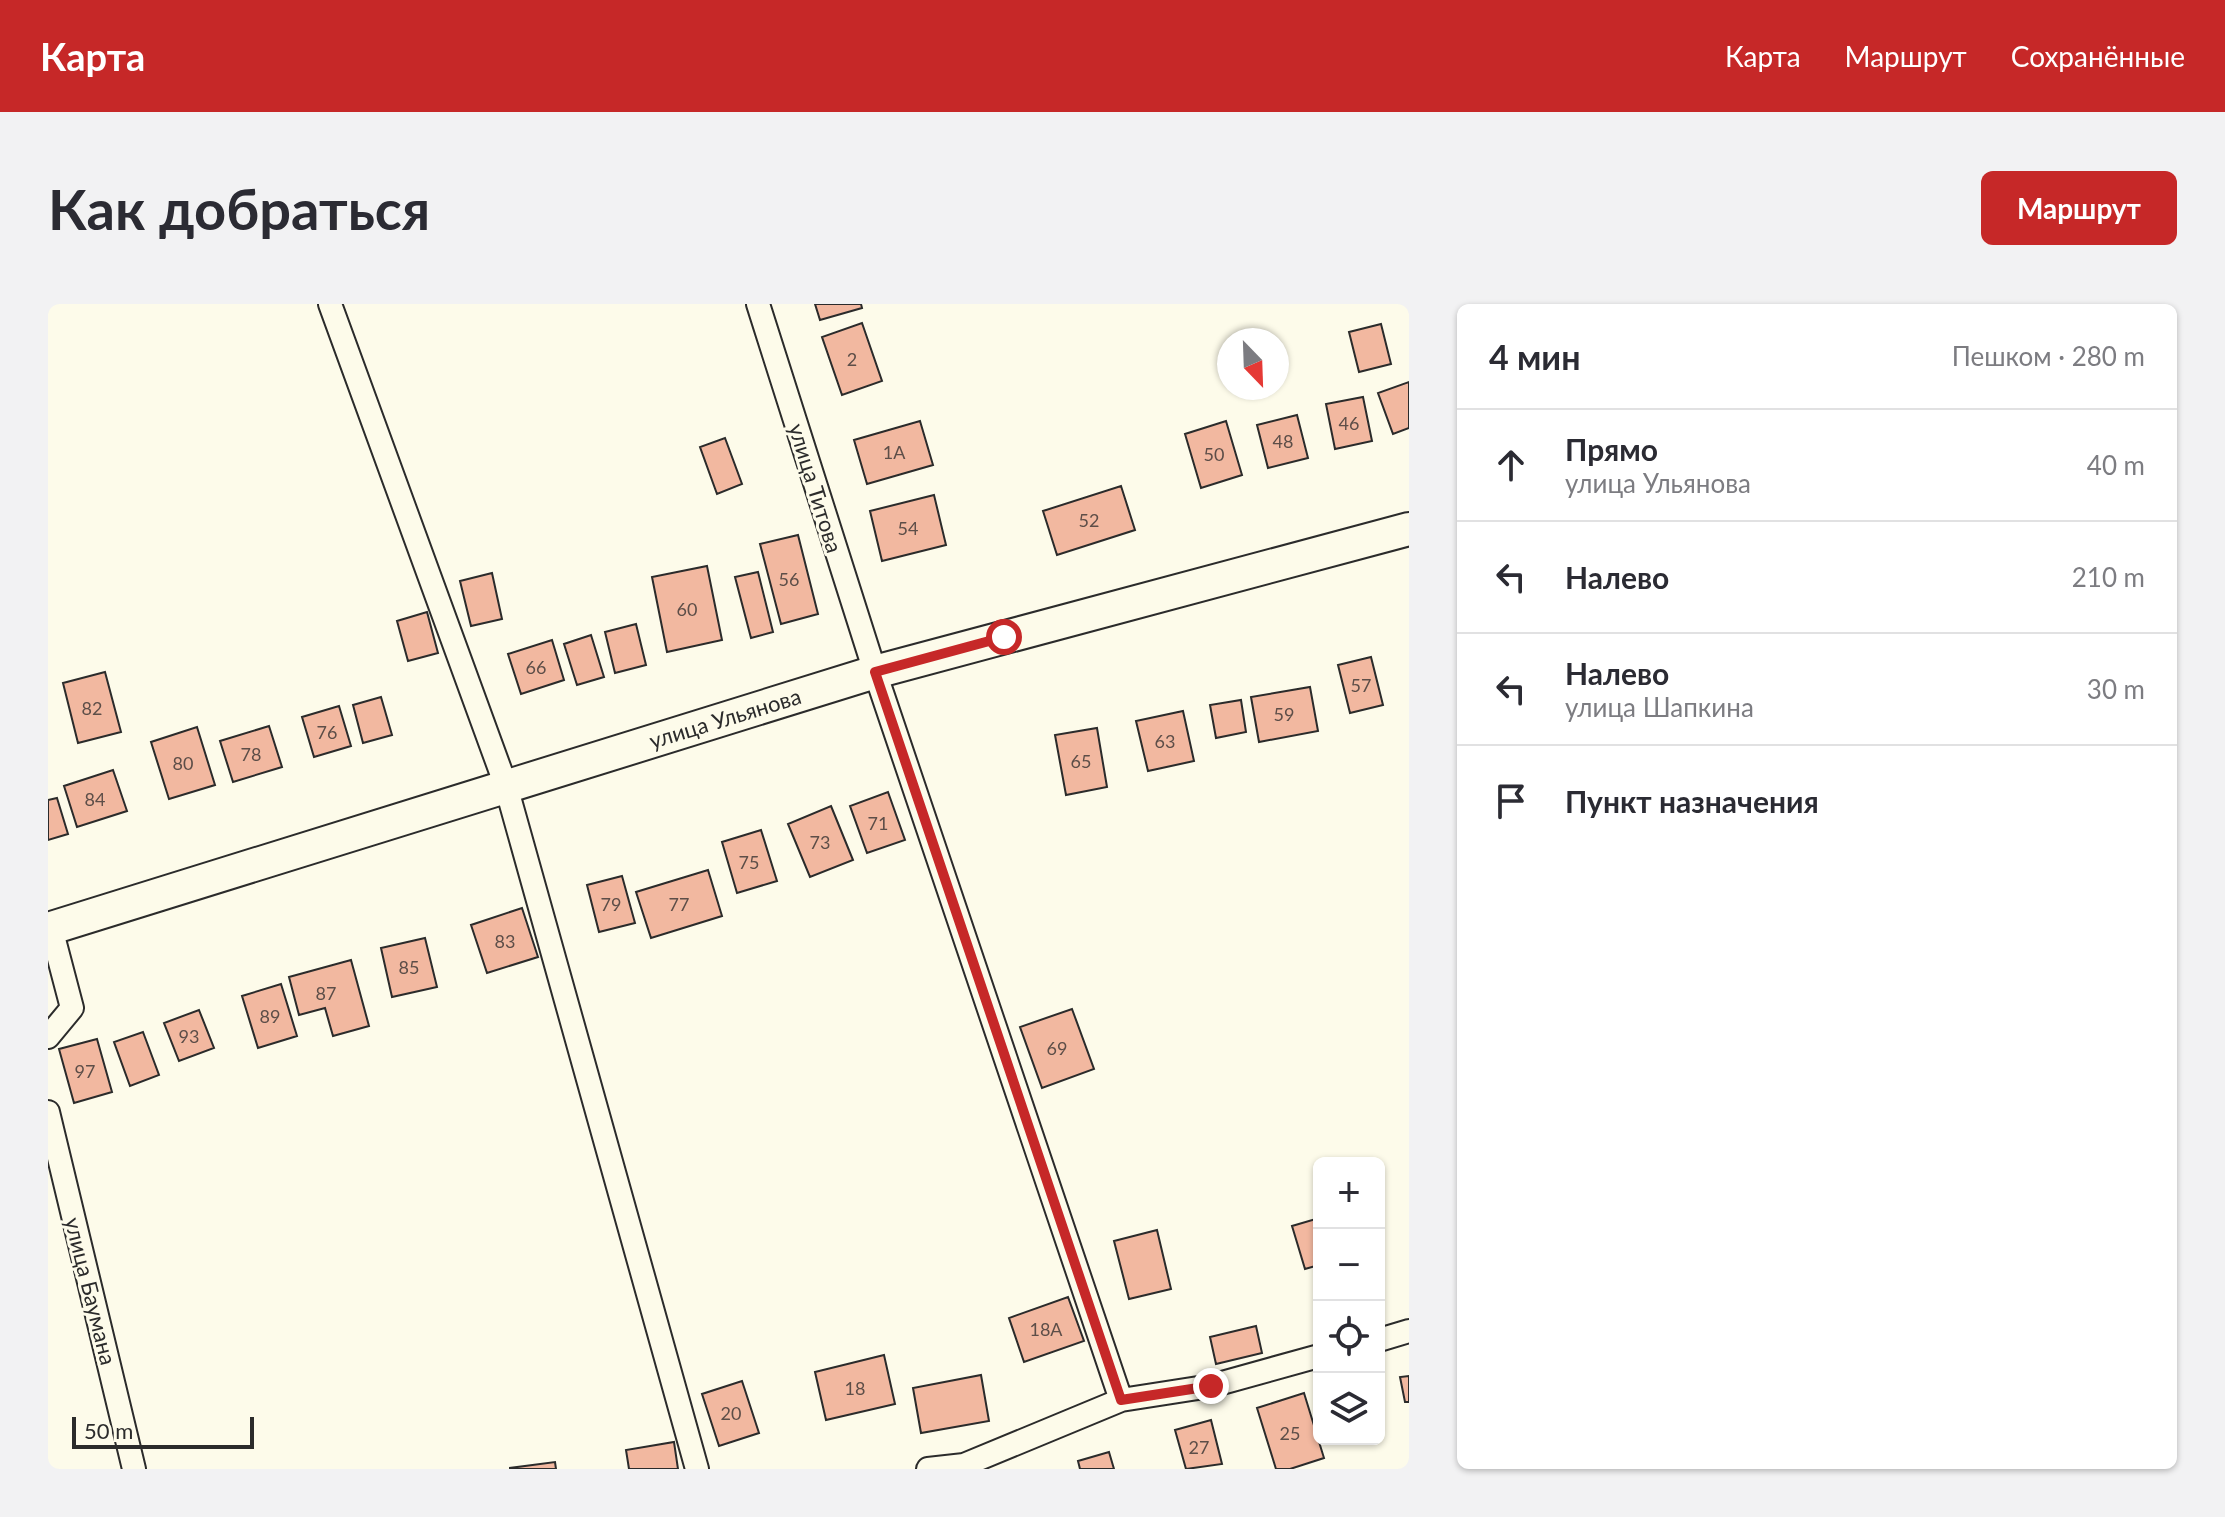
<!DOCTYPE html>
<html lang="ru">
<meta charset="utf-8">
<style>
body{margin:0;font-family:Lato,sans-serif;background:#f2f2f3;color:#2b2b33}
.controls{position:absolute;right:24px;bottom:24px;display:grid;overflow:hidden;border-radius:12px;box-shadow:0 2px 6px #0004}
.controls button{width:72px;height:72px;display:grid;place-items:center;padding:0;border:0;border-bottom:2px solid #e1e1e2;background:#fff;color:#2b2b33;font:40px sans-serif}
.compass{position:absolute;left:1169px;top:24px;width:72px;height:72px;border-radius:50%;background:#fff;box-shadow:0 2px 6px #0004;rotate:157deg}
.scale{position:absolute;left:24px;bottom:20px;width:182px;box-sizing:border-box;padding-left:8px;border:4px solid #2b2b2b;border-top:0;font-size:22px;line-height:28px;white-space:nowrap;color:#2b2b2b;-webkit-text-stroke:6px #fdfbea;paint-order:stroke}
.stop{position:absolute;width:24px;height:24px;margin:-18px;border:6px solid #c62828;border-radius:50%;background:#fff}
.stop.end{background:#c62828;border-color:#fff;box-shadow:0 2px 8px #0008}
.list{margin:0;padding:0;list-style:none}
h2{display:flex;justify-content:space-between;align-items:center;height:104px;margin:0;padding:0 32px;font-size:34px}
h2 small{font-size:26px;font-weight:400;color:#7c7c81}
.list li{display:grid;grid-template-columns:52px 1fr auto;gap:24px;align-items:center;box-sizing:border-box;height:112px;padding:0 32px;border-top:2px solid #e1e1e2}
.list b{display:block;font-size:30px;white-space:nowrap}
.list p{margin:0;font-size:26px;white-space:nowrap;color:#7c7c81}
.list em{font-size:26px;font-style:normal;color:#7c7c81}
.icon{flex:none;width:44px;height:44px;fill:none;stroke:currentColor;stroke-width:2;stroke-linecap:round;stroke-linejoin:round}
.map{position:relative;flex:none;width:1361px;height:1165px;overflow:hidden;border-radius:12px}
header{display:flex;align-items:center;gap:48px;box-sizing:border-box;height:112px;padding:0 40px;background:#c62828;color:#fff}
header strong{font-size:38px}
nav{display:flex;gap:44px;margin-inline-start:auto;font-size:28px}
.intro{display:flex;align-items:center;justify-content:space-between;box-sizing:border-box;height:192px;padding:0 48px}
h1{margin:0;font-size:56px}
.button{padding:20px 36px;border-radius:12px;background:#c62828;color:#fff;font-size:28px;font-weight:700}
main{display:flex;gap:48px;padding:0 48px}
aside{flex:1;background:#fff;border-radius:12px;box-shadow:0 2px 6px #0004}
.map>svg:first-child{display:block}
</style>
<header>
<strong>Карта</strong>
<nav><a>Карта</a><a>Маршрут</a><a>Сохранённые</a></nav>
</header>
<div class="intro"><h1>Как добраться</h1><a class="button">Маршрут</a></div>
<main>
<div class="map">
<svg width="1361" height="1165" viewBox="0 0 1361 1165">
<rect width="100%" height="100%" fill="#fdfbea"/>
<path fill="#f2b8a0" stroke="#2b2b2b" stroke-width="2" d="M767,0H813L814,4L772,16Z
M814,19L834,77L794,91L774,33Z
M1333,20L1343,60L1311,68L1301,28Z
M1361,78V124L1345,130L1330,89Z
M1315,93L1324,137L1287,145L1278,100Z
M1249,111L1260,154L1220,164L1209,121Z
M872,117L885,161L819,180L806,136Z
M1178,117L1194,171L1153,184L1137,130Z
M677,134L694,180L669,190L652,143Z
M1073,182L1087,226L1009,251L995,207Z
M886,191L898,241L834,257L822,207Z
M750,231L770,310L733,320L712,240Z
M659,262L674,336L619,348L604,273Z
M710,268L725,328L703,334L687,273Z
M444,269L454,315L423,322L412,277Z
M379,308L390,349L360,357L349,317Z
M588,320L598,361L567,369L557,328Z
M543,331L556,373L529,381L516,340Z
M504,336L516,376L473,390L460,350Z
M1323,353L1335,401L1302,409L1290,361Z
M57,368L73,428L30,439L15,379Z
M1262,383L1270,427L1211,438L1203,393Z
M333,393L344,431L315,439L305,401Z
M1193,396L1198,428L1168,434L1162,401Z
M291,402L303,442L266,453L254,413Z
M1135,407L1146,457L1100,467L1088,417Z
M221,422L234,463L185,478L172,437Z
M149,423L167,481L121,495L103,438Z
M1049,424L1059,483L1018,491L1007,431Z
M65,466L79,507L29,523L16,482Z
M840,488L857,536L819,549L802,502Z
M9,494L20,530L0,536V496Z
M783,502L805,556L762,573L740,520Z
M713,526L729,577L689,589L674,538Z
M660,566L674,612L603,634L588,588Z
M574,572L587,619L551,628L539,581Z
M474,604L490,653L439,669L423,621Z
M377,634L389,683L344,693L333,644Z
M303,656L321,722L285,732L277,704L251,711L241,673Z
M233,680L249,732L210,744L194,692Z
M1024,705L1046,765L994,784L972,723Z
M151,706L166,744L131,757L116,719Z
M95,728L111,771L82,782L66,738Z
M49,735L64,788L26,799L11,745Z
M1271,914V961L1257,965L1244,922Z
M1109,926L1123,985L1081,995L1066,937Z
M1020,993L1036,1037L976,1058L961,1014Z
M1208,1022L1214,1049L1168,1060L1162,1033Z
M836,1051L847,1100L778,1116L767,1068Z
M933,1071L941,1117L873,1129L865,1084Z
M1361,1072V1098H1357L1352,1073Z
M694,1077L711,1129L671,1142L654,1090Z
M1256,1089L1276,1154L1242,1165H1228L1209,1104Z
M1163,1116L1174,1160L1138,1165L1127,1126Z
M626,1138L630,1165H581L578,1146Z
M1061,1148L1066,1165H1032L1030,1157Z
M507,1158L508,1165H462V1164Z"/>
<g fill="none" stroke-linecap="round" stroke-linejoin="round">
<defs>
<path id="minor" d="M282,0L458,482L649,1165
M710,0L827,368L1073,1096
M0,733L24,704L3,624
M0,808L86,1165
M1331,1036L1361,1027
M880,1165L916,1161L1073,1096L1163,1082L1271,1052"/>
<path id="secondary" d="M0,625L827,368L1361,225"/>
</defs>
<use href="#minor" stroke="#2b2b2b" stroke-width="26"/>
<use href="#secondary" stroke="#2b2b2b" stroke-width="36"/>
<use href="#minor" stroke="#fdfbea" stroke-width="22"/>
<use href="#secondary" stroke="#fdfbea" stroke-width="32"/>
</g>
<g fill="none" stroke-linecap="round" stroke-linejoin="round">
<path stroke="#c62828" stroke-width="10" d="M956,333L827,368L1073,1096L1163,1082"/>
</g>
<g text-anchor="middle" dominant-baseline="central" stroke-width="6" stroke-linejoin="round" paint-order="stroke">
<g font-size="18" fill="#5d4e48">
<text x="804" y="55">2</text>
<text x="1301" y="119">46</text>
<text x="1235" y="137">48</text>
<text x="846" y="148">1А</text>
<text x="1166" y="150">50</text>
<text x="1041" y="216">52</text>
<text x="860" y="224">54</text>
<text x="741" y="275">56</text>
<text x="639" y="305">60</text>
<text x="488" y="363">66</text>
<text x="1313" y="381">57</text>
<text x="44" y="404">82</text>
<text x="1236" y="410">59</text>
<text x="279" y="428">76</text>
<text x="1117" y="437">63</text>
<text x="203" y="450">78</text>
<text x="1033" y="457">65</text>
<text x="135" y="459">80</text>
<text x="47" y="495">84</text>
<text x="830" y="519">71</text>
<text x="772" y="538">73</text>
<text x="701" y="558">75</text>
<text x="563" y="600">79</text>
<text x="631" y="600">77</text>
<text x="457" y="637">83</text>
<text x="361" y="663">85</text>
<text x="278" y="689">87</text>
<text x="222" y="712">89</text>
<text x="141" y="732">93</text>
<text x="1009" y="744">69</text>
<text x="37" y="767">97</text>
<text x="998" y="1025">18А</text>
<text x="807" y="1084">18</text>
<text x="683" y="1109">20</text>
<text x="1242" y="1129">25</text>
<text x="1151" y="1143">27</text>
</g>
<g font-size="22" fill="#2b2b2b" stroke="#fdfbea">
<text transform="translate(768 184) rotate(73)">улица Титова</text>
<text transform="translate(677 414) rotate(-17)">улица Ульянова</text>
<text transform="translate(43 987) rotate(76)">улица Баумана</text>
</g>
</g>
</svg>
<div class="controls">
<button>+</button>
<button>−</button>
<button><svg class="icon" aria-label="locate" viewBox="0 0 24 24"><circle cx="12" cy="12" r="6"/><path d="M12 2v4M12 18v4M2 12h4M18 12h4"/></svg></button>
<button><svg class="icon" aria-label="layers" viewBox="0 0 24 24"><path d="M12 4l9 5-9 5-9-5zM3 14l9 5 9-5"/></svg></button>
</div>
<svg class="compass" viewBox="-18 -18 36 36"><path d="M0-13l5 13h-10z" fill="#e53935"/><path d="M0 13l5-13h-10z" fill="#7c7c81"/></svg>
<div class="scale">50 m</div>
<div class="stop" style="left:956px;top:333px"></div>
<div class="stop end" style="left:1163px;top:1082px"></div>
</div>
<aside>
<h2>4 мин<small>Пешком · 280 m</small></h2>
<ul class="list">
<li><svg class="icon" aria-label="ahead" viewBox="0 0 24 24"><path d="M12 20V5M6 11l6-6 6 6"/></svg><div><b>Прямо</b><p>улица Ульянова</p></div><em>40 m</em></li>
<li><svg class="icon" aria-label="left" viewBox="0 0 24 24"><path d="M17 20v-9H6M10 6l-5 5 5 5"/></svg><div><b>Налево</b></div><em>210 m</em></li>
<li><svg class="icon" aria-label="left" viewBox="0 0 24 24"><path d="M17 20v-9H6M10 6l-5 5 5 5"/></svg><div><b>Налево</b><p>улица Шапкина</p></div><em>30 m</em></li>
<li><svg class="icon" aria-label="arrive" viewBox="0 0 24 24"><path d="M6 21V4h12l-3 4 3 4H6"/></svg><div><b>Пункт назначения</b></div></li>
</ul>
</aside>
</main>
